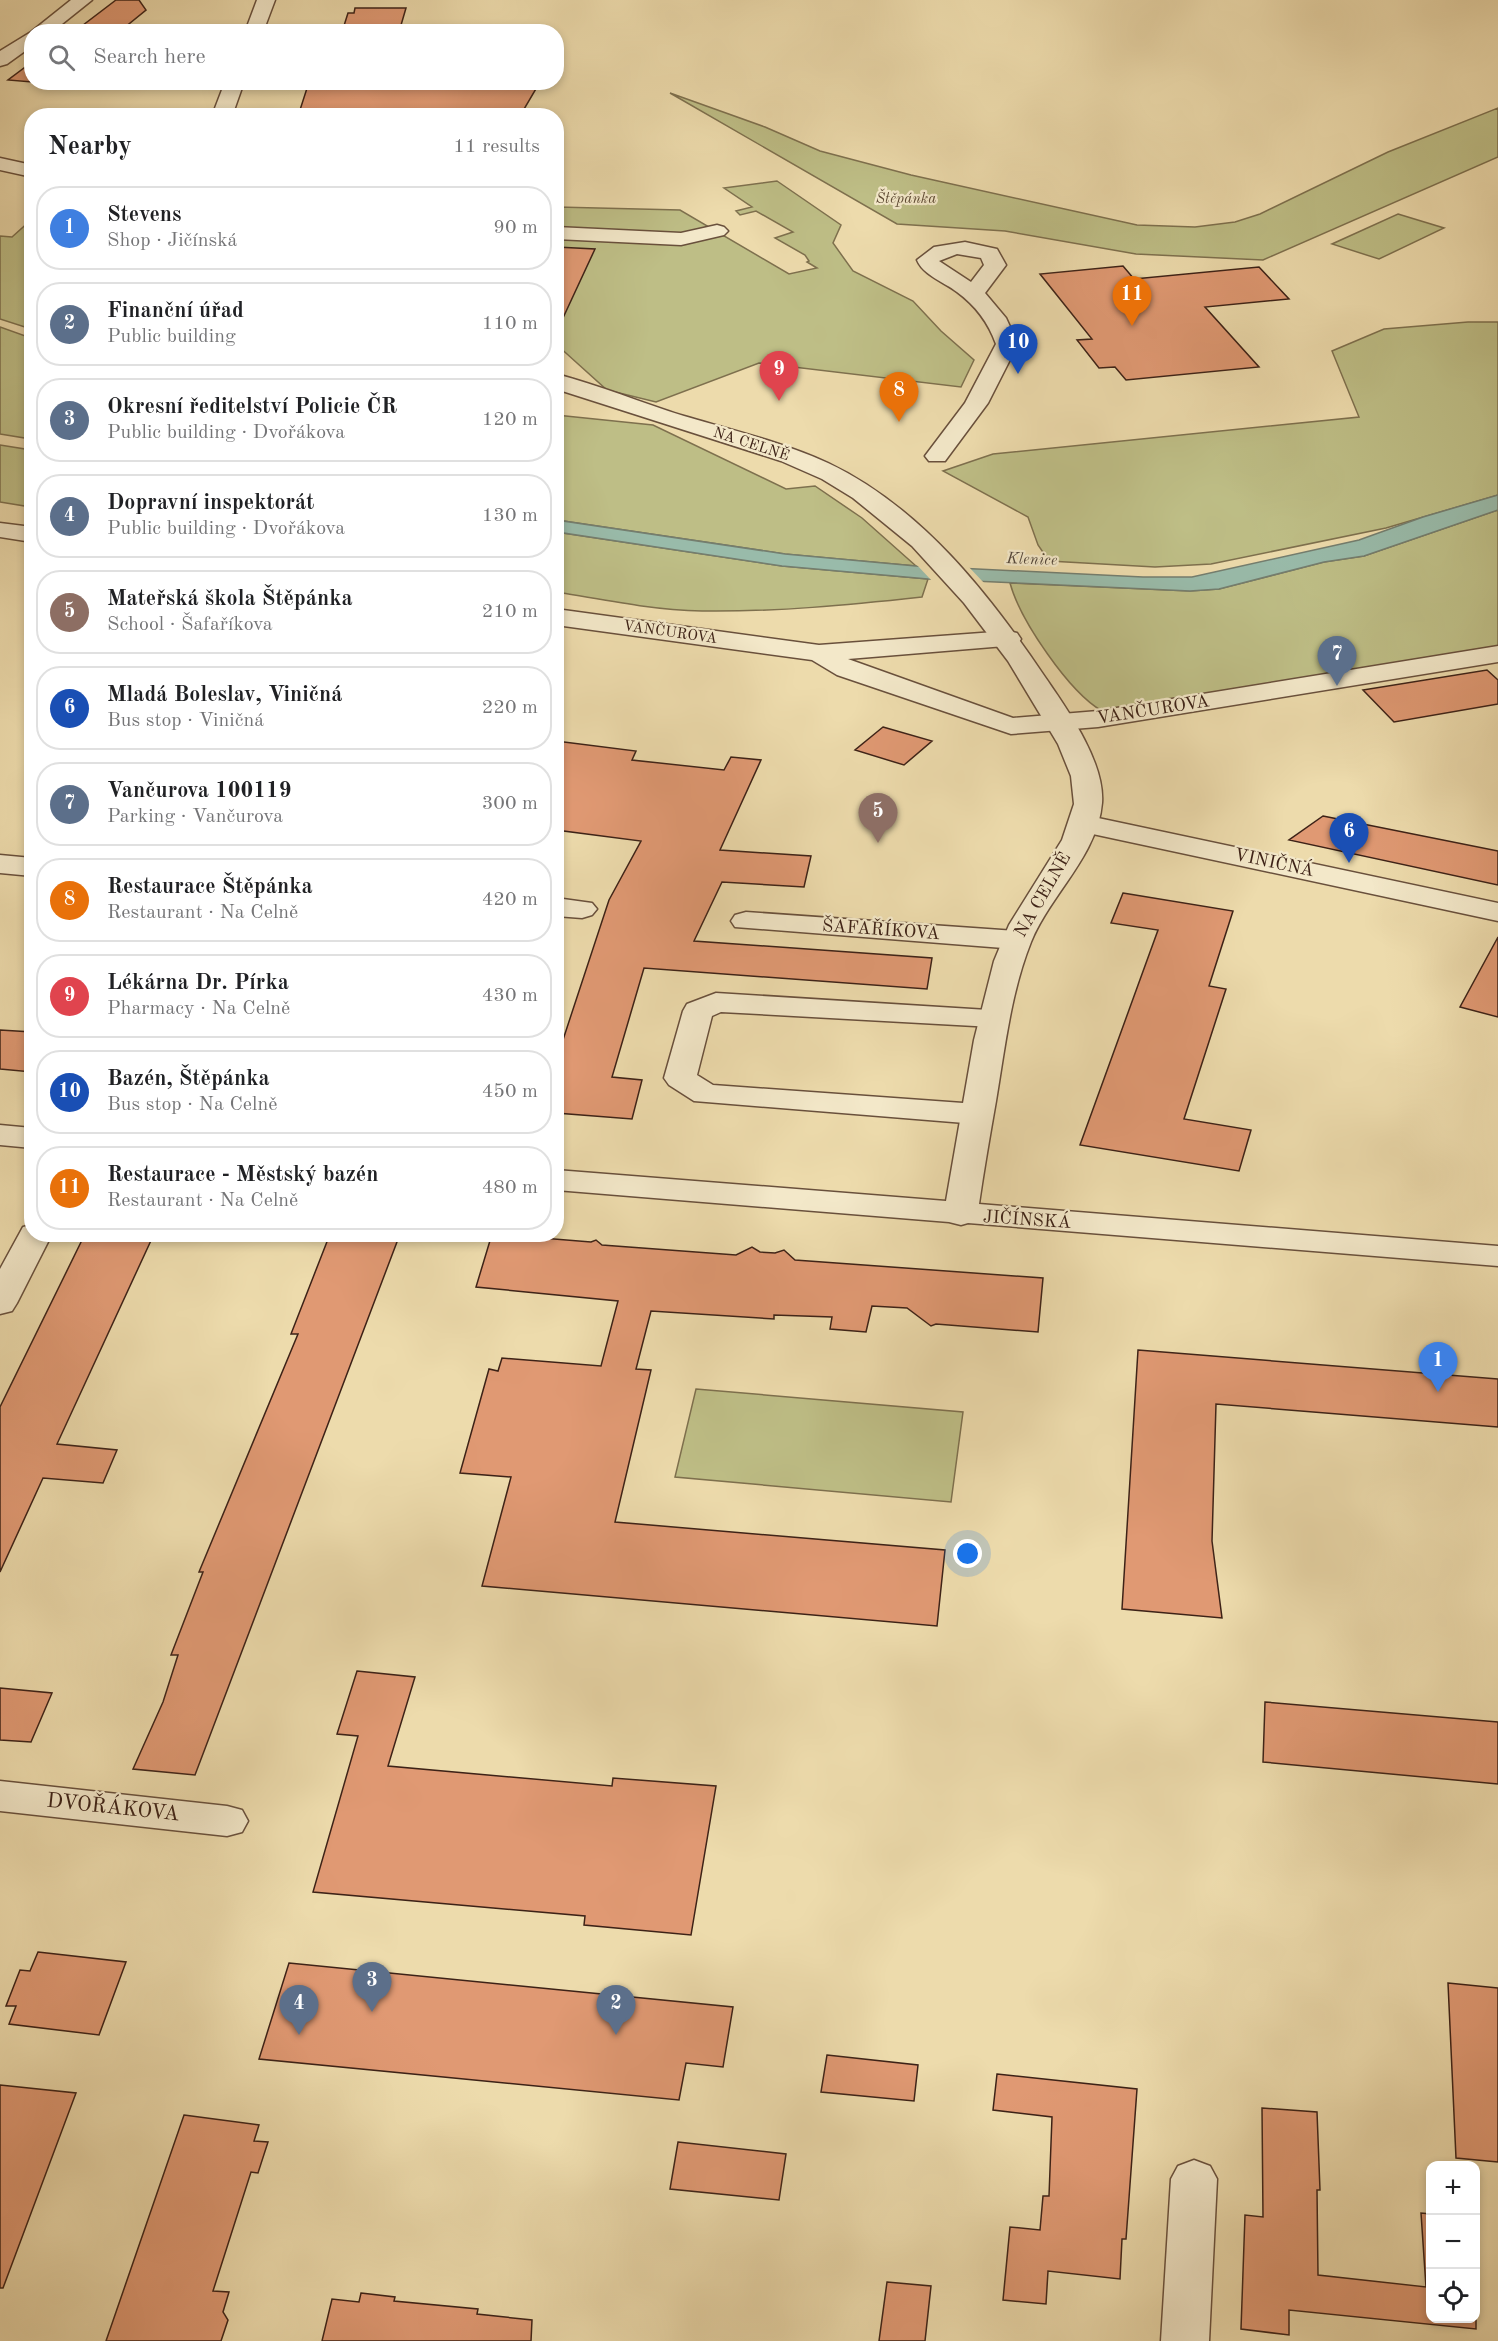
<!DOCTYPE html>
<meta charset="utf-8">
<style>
body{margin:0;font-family:"Old Standard TT",serif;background:#f2f2f2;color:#202124}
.controls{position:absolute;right:18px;bottom:18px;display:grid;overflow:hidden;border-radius:12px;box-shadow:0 3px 9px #0003}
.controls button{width:54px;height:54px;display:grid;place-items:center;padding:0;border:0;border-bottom:2px solid #e0e0e0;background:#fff;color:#202124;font:30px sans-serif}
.you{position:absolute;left:968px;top:1554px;width:21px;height:21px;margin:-15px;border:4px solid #fff;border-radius:50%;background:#1a73e8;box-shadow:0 0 0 9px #1a73e833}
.badge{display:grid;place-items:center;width:39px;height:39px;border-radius:50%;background:#8f2418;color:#fff;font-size:20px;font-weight:700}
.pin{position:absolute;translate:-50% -50px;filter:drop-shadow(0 2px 3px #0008)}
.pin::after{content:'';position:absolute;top:32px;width:21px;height:18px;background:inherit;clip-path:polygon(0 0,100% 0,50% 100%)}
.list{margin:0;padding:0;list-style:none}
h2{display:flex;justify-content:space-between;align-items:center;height:78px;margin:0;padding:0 24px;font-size:26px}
h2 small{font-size:20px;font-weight:400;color:#757577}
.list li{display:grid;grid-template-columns:39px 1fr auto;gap:18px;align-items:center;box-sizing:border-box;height:84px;margin:0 12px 12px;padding:0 12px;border:2px solid #e0e0e0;border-radius:24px}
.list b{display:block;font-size:22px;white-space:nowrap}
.list p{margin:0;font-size:20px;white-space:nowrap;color:#757577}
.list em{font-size:20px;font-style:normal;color:#757577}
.icon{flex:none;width:33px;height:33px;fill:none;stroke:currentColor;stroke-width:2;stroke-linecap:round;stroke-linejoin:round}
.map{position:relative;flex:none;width:1498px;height:2341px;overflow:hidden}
.search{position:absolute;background:#fff;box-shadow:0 3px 9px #0003;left:24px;top:24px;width:540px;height:66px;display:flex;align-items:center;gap:15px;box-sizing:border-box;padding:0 21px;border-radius:24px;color:#757577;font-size:22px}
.panel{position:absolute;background:#fff;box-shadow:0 3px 9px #0003;left:24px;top:108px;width:540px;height:1134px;border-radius:24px}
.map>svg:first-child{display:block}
</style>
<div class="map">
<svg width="1498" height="2341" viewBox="0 0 1498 2341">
<rect width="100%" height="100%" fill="#eddbac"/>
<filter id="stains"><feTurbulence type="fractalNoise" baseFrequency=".00333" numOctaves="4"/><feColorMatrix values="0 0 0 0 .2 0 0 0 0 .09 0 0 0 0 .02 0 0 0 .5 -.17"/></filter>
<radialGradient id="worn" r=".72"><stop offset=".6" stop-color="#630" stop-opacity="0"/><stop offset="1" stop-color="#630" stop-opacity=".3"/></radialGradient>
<path fill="#bebe86" stroke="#7e704e" stroke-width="1.5" d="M670,93L765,127L820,151L911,175L1137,225L1195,227L1235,222L1260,214L1388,152L1498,108V157L1263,260L1136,254L1005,231L897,224Z
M777,181L841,225L833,243L853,271L913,301L941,331L974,360L961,387L759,363L656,402L607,390L557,345V207L680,210L789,274L817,268L807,262L809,261L805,255L775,238L793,232L756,211L740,215L736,211L752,207L724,188Z
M1398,214L1444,228L1379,259L1332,244Z
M31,220V329L0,319V236L12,237Z
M1468,322H1498V495L1386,528L1211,564L1155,567L1049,561L1038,545L1028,517L943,471L993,454L1359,417L1332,351L1384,329Z
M0,327L31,338V439L0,434Z
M556,415L653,425L786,489L815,486L862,518L916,566L785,554L557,520Z
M0,445L31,450V507L0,502Z
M1498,510V647L1102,711C1069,692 1020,620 1010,583L1190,591L1219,589L1324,562L1364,556Z
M556,532L782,566L928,579L922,597C849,605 776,612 702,611C654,610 604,600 557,592Z
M696,1389L963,1412L951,1502L675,1477Z"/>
<path fill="#9ba" stroke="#747e6f" stroke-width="1.5" d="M1498,495V510L1364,556L1324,562L1219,589L1190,591L928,579L782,566L557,532L556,520L785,554L916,566L1143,577H1192L1359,540L1423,517Z"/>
<path fill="#eddbac" d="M915,563L967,565L985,584L933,582Z"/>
<path fill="#e09973" stroke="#3d2217" stroke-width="1.5" d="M116,0H139L146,10L119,32H74Z
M355,8H406L399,32H342L348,13H354Z
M32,62V82L8,80Z
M309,82H540L520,116L416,113L415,116H345L299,113Z
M556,247L595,249L556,333Z
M1123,266L1134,279L1259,267L1289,299L1205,307L1259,367L1126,380L1115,367L1099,368L1077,340L1092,339L1040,274Z
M1487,670L1498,680V704L1394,722L1363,690Z
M883,727L932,741L904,765L855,750Z
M556,741L636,751L632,760L724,770L731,757L761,760L720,850L811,856L804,887L722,882L694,941L932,958L927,989L644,968L612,1077L642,1080L632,1119L556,1113V1061L609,900L641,841L556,830Z
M1323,816L1498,851V885L1289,840Z
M1123,893L1233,911L1209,986L1226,989L1184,1119L1251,1130L1239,1171L1080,1145L1158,930L1111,923Z
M1498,937V1017L1460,1007Z
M0,1030L32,1032V1072L0,1069Z
M85,1234H154L57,1444L117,1450L103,1483L43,1478L0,1572V1407Z
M330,1234H400L195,1775L133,1769L163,1702L178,1655H171L203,1572H199L298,1334H291Z
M492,1234L591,1242L596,1240L602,1245L736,1255L752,1247L760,1252L775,1253L784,1250L795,1260L1043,1278L1038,1332L936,1324L931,1326L907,1308L872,1306L866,1332L830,1329L832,1317L774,1315V1319L651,1311L636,1369L651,1370L615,1522L945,1550L937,1626L482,1586L511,1477L460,1473L489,1369L498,1371L502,1358L601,1366L618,1301L476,1287Z
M1138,1350L1498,1379V1427L1216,1404L1212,1541L1222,1618L1122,1609Z
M357,1671L415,1677L388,1766L612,1786L613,1778L716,1786L691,1935L584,1925L585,1916L313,1892L358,1736L337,1734Z
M0,1688L52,1693L31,1742L0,1740Z
M1265,1702L1498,1722V1784L1263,1762Z
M38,1952L126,1962L99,2035L9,2024L16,2006H6L20,1970L30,1971Z
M289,1963L733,2007L723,2067L686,2063L679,2100L259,2059Z
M1448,1983L1498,1988V2162L1456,2158Z
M827,2055L918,2065L914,2101L821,2092Z
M997,2074L1137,2089L1126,2239H1122L1120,2279L1048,2271L1046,2304L1003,2300L1010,2227L1040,2230L1043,2196H1049L1052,2117L993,2110Z
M0,2085L76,2093L3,2288H0Z
M1262,2108L1317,2112L1320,2190H1317L1318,2275L1426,2287L1421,2213L1431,2214V2319L1476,2318V2329L1289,2310V2335L1241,2329L1245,2215L1263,2217Z
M184,2115L259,2125L254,2141L268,2142L258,2173L251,2172L213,2291L229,2292L223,2312L228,2320L221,2341H106Z
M678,2142L786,2154L779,2200L670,2189Z
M887,2282L931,2286L925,2341H879Z
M361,2293L395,2297L394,2301L478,2309L477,2314L532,2320L531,2341H322L332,2299L359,2302Z"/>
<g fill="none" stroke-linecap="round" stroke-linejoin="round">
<defs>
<path id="minor" d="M71,0H92L52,32H32V46L7,64L0,66V51L31,32Z
M257,0H275L263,32H245Z
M225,82H244L232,116H212Z
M717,225L724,227L728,231L724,235L681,245L556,239V227L681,233Z
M965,242L997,249L1006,265L985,293L1006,318L1018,344L988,403L945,461H929L925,456L965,403L996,344C988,322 976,306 957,292C944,282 923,275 917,260L934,247ZM957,254L981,258L984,265L971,282L939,261Z
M0,523L32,527V542L0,537Z
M556,609L819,645L1008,631L1017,633L1021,639L1017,645L848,659L1013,718L1098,711L1498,646V662L1098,727L1011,734L837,675L812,660L556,625Z
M1084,815L1498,903V921L1074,830L1070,824L1074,818Z
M0,855L32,858V876L0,873Z
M556,898L592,903L597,909L592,915L582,918L556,916Z
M746,912L1016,931L1027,934L1031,940L1027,946L1016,949L735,927L731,921L735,915Z
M716,993L1004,1011L1009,1018L1004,1025L993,1027L721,1012L712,1016L697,1075L713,1085L977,1104L988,1107L993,1114L988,1121L977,1124L694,1101L669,1085L664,1078L683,1011L687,1004Z
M32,1225V1234H52L17,1303L12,1311L0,1314V1269L23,1227Z
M0,1781L227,1806L242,1810L248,1821L242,1832L227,1836L0,1811Z
M1194,2160L1210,2166L1217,2179L1209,2341H1161L1171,2179L1178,2166Z"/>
<path id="tertiary" d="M0,158L32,165V177L0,170Z
M556,374C599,385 642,403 684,416C732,430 782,442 828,463C921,507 989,594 1045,677C1067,709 1105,762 1102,803C1098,855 1050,895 1031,942C1011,992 1005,1047 996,1101C990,1135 984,1169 979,1204L1498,1246V1266L968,1223L961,1225L949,1222L556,1190V1170L946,1201L974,1040L994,961L1009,925L1062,840L1074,804L1071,776L1058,744L1008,661L964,603L912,546L853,498L822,479L781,461L556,389Z
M0,1125L32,1128V1148L0,1145Z"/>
</defs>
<use href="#minor" stroke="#69503c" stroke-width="3"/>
<use href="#tertiary" stroke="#69503c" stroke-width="3"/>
<use href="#minor" fill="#f3e8c9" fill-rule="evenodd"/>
<use href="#tertiary" fill="#f3e8c9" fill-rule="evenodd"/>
</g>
<g text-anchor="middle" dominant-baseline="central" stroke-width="4.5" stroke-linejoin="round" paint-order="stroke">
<g font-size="15" font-style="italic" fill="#5d4933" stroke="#f3e8c9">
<text x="906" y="199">Štěpánka</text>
</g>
<g font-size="15" fill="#3d2217" stroke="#f3e8c9">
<text transform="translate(751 445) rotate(18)">NA CELNĚ</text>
<text transform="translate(670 633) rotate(8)">VANČUROVA</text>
</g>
<g font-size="16" font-style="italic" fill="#54483c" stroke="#f3e8c9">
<text transform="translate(1032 560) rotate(2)">Klenice</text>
</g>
<g font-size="18" fill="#3d2217" stroke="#f3e8c9">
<text transform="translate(1153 710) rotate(-9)">VANČUROVA</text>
<text transform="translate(1274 863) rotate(12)">VINIČNÁ</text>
<text transform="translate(1043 895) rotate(-60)">NA CELNĚ</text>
<text transform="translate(881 930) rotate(4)">ŠAFAŘÍKOVA</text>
<text transform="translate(1027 1220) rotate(4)">JIČÍNSKÁ</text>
</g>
<g font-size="21" fill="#3d2217" stroke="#f3e8c9">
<text transform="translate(113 1808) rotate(6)">DVOŘÁKOVA</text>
</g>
</g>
<rect width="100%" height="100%" filter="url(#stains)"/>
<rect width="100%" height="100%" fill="url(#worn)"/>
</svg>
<div class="controls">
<button>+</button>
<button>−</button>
<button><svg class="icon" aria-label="locate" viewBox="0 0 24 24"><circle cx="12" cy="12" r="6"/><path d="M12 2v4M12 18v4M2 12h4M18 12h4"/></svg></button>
</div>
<div class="you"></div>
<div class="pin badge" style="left:1438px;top:1392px;background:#3f7fe0">1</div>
<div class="pin badge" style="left:616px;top:2035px;background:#5c6f8a">2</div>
<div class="pin badge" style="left:372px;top:2012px;background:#5c6f8a">3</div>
<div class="pin badge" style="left:299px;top:2035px;background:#5c6f8a">4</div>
<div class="pin badge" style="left:878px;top:843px;background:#8d6e63">5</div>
<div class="pin badge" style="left:1349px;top:863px;background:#1a4fb4">6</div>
<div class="pin badge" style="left:1337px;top:686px;background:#5c6f8a">7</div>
<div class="pin badge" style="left:899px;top:422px;background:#e8710a">8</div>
<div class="pin badge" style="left:779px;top:401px;background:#e0444e">9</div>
<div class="pin badge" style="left:1018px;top:374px;background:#1a4fb4">10</div>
<div class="pin badge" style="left:1132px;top:326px;background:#e8710a">11</div>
<div class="search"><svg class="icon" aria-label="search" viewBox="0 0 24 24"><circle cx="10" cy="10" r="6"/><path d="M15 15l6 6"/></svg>Search here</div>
<section class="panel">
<h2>Nearby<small>11 results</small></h2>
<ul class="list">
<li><span class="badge" style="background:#3f7fe0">1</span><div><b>Stevens</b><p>Shop · Jičínská</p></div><em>90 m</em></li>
<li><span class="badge" style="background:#5c6f8a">2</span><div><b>Finanční úřad</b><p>Public building</p></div><em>110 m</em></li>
<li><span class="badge" style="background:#5c6f8a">3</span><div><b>Okresní ředitelství Policie ČR</b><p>Public building · Dvořákova</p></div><em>120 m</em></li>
<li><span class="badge" style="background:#5c6f8a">4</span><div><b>Dopravní inspektorát</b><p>Public building · Dvořákova</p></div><em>130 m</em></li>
<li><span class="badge" style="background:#8d6e63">5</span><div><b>Mateřská škola Štěpánka</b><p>School · Šafaříkova</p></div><em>210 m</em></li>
<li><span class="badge" style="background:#1a4fb4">6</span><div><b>Mladá Boleslav, Viničná</b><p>Bus stop · Viničná</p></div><em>220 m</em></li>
<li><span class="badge" style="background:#5c6f8a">7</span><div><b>Vančurova 100119</b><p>Parking · Vančurova</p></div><em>300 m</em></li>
<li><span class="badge" style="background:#e8710a">8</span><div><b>Restaurace Štěpánka</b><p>Restaurant · Na Celně</p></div><em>420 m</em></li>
<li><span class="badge" style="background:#e0444e">9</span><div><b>Lékárna Dr. Pírka</b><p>Pharmacy · Na Celně</p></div><em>430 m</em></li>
<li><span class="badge" style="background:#1a4fb4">10</span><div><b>Bazén, Štěpánka</b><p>Bus stop · Na Celně</p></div><em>450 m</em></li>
<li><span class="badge" style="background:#e8710a">11</span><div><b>Restaurace - Městský bazén</b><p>Restaurant · Na Celně</p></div><em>480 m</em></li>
</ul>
</section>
</div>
